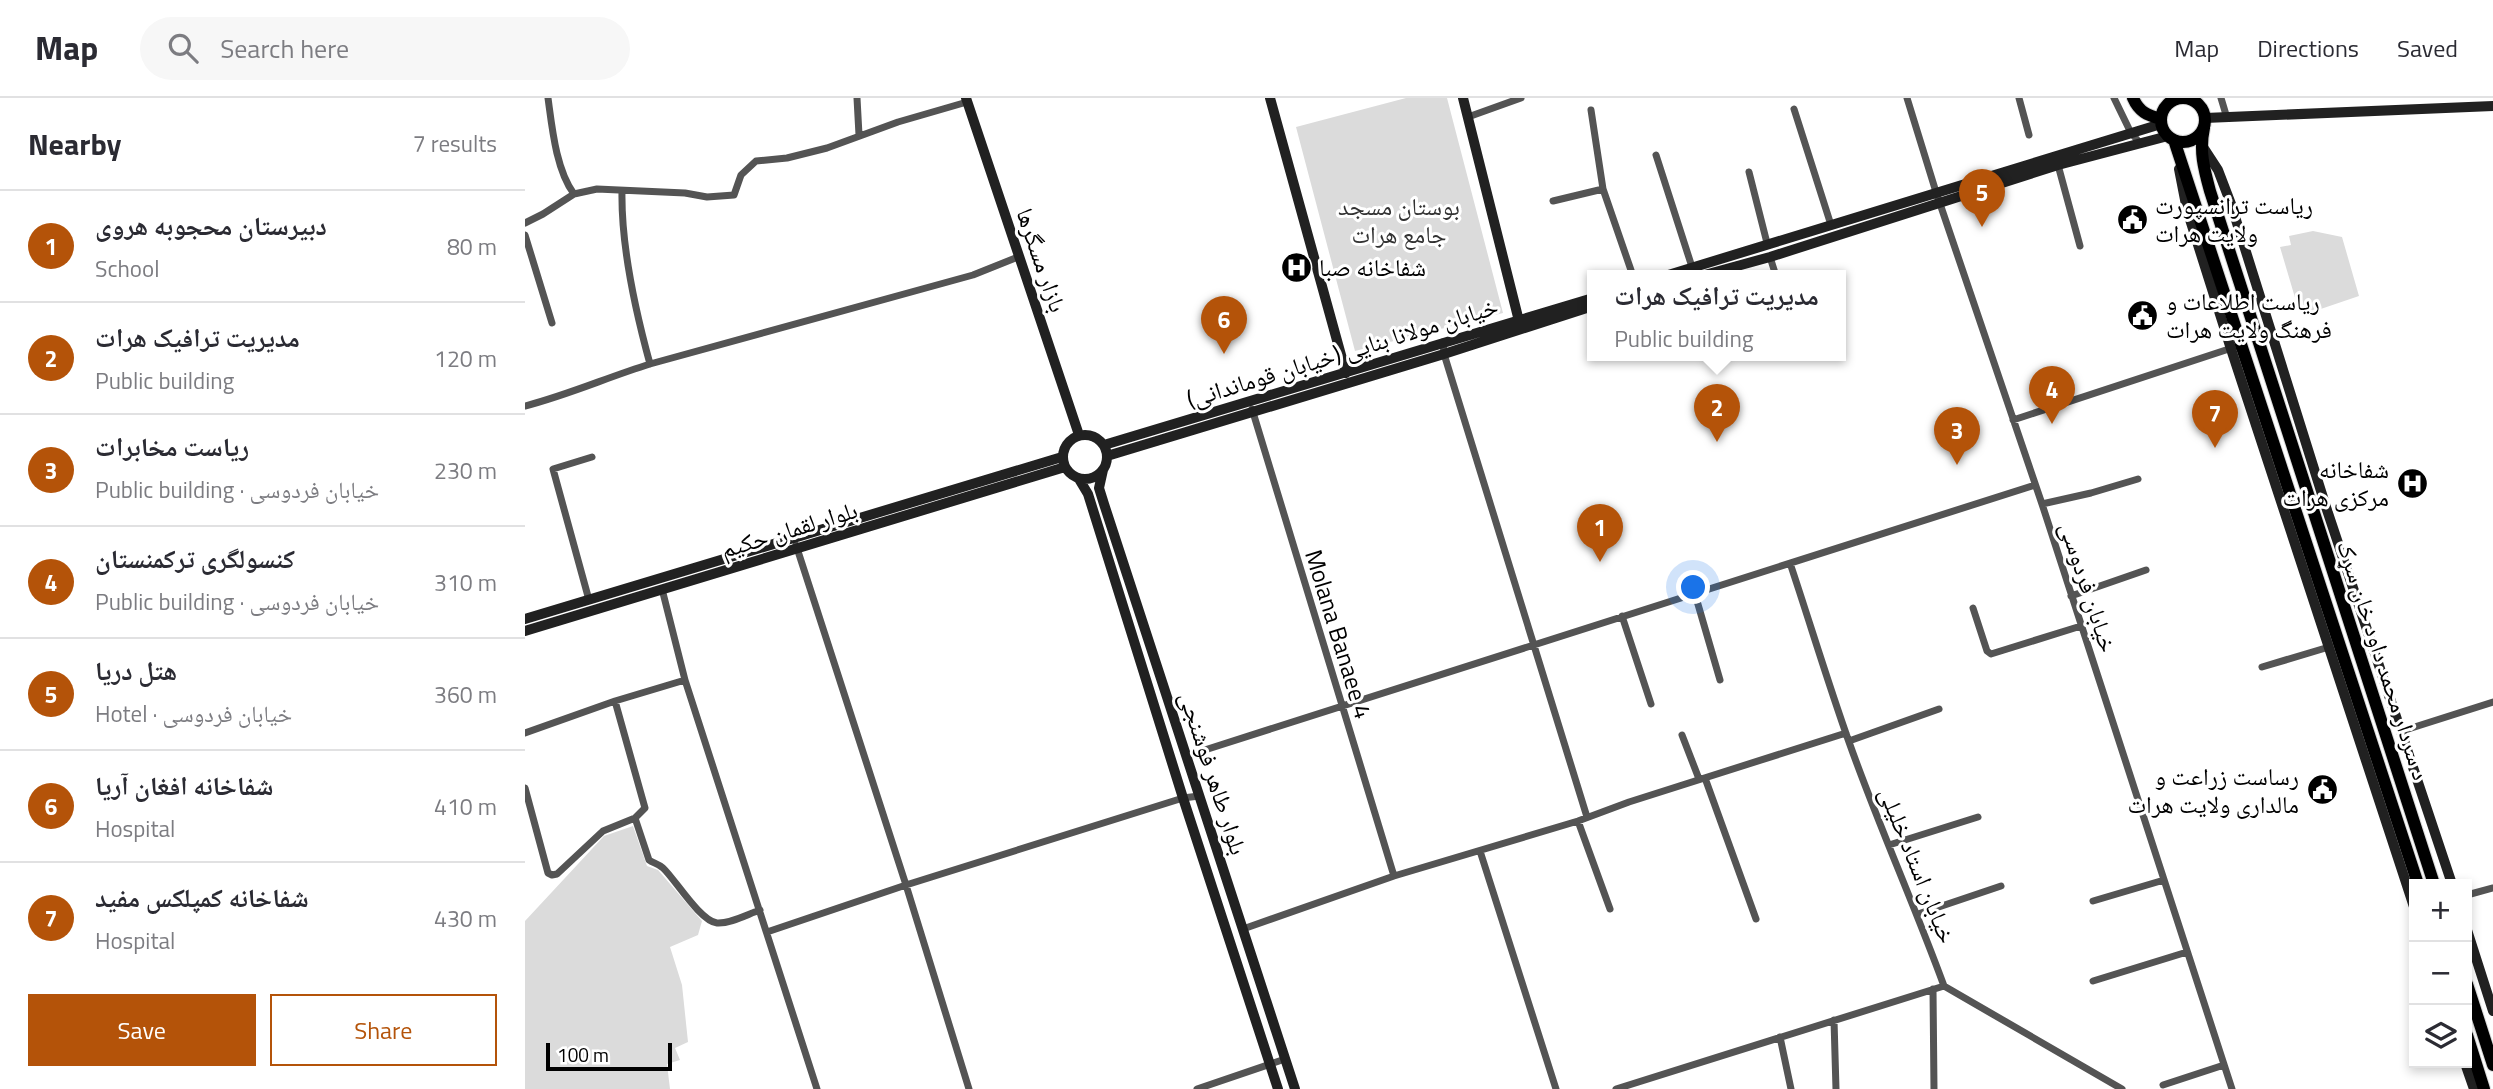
<!DOCTYPE html>
<meta charset="utf-8">
<style>
body{margin:0;font-family:"Titillium Web","Noto Naskh Arabic",sans-serif;background:#f7f7f7;color:#2b2b33}
.controls{position:absolute;right:21px;bottom:21px;display:grid;overflow:hidden;border-radius:0px;box-shadow:0 4px 10px #0003}
.controls button{width:63px;height:63px;display:grid;place-items:center;padding:0;border:0;border-bottom:2px solid #e1e1e2;background:#fff;color:#2b2b33;font:35px sans-serif}
.scale{position:absolute;left:21px;bottom:18px;width:126px;box-sizing:border-box;padding-left:7px;border:4px solid #000;border-top:0;font-size:19px;line-height:24px;white-space:nowrap;color:#000;-webkit-text-stroke:5px #fff;paint-order:stroke}
.you{position:absolute;left:1169px;top:490px;width:24px;height:24px;margin:-18px;border:5px solid #fff;border-radius:50%;background:#1a73e8;box-shadow:0 0 0 10px #1a73e833}
.badge{display:grid;place-items:center;width:46px;height:46px;border-radius:50%;background:#b45309;color:#fff;font-size:23px;font-weight:700}
.pin{position:absolute;translate:-50% -58px;filter:drop-shadow(0 2px 4px #0008)}
.pin::after{content:'';position:absolute;top:37px;width:24px;height:21px;background:inherit;clip-path:polygon(0 0,100% 0,50% 100%)}
.popup{position:absolute;left:1062px;top:172px;width:259px;height:91px;box-sizing:border-box;display:grid;place-content:center;border-radius:0px;background:#fff;filter:drop-shadow(0 2px 5px #0005);font-size:23px;white-space:nowrap;color:#7c7c81}
.popup b{font-size:26px;color:#2b2b33}
.popup::after{content:'';position:absolute;left:50%;top:100%;margin-left:-14px;border:14px solid transparent;border-top-color:#fff}
.list{margin:0;padding:0;list-style:none}
h2{display:flex;justify-content:space-between;align-items:center;height:91px;margin:0;padding:0 28px;font-size:30px}
h2 small{font-size:23px;font-weight:400;color:#7c7c81}
.list li{display:grid;grid-template-columns:46px 1fr auto;gap:21px;align-items:center;box-sizing:border-box;height:112px;padding:0 28px;border-top:2px solid #e1e1e2}
.list b{display:block;font-size:26px;white-space:nowrap}
.list p{margin:0;font-size:23px;white-space:nowrap;color:#7c7c81}
.list em{font-size:23px;font-style:normal;color:#7c7c81}
.actions{display:flex;gap:14px;padding:21px 28px}
.actions a{flex:1;padding:16px 0;border:2px solid #b45309;border-radius:0px;text-align:center;font-size:24px;color:#b45309}
.actions .main{background:#b45309;color:#fff}
.icon{flex:none;width:38px;height:38px;fill:none;stroke:currentColor;stroke-width:2;stroke-linecap:round;stroke-linejoin:round}
.map{position:relative;flex:none;width:1968px;height:991px;overflow:hidden}
header{display:flex;align-items:center;gap:42px;box-sizing:border-box;height:98px;padding:0 35px;background:#fff;border-bottom:2px solid #e1e1e2}
header strong{font-size:33px}
nav{display:flex;gap:38px;margin-inline-start:auto;font-size:24px}
.search{width:490px;height:63px;background:#f7f7f7;display:flex;align-items:center;gap:18px;box-sizing:border-box;padding:0 24px;border-radius:38px;color:#7c7c81;font-size:26px}
main{display:flex}
aside{flex:1;background:#fff}
.map>svg:first-child{display:block}
</style>
<header>
<strong>Map</strong>
<div class="search"><svg class="icon" aria-label="search" viewBox="0 0 24 24"><circle cx="10" cy="10" r="6"/><path d="M15 15l6 6"/></svg>Search here</div>
<nav><a>Map</a><a>Directions</a><a>Saved</a></nav>
</header>
<main>
<aside>
<h2>Nearby<small>7 results</small></h2>
<ul class="list">
<li><span class="badge">1</span><div><b>دبیرستان محجوبه هروی</b><p>School</p></div><em>80 m</em></li>
<li><span class="badge">2</span><div><b>مدیریت ترافیک هرات</b><p>Public building</p></div><em>120 m</em></li>
<li><span class="badge">3</span><div><b>ریاست مخابرات</b><p>Public building · خیابان فردوسی</p></div><em>230 m</em></li>
<li><span class="badge">4</span><div><b>کنسولگری ترکمنستان</b><p>Public building · خیابان فردوسی</p></div><em>310 m</em></li>
<li><span class="badge">5</span><div><b>هتل دریا</b><p>Hotel · خیابان فردوسی</p></div><em>360 m</em></li>
<li><span class="badge">6</span><div><b>شفاخانه افغان آریا</b><p>Hospital</p></div><em>410 m</em></li>
<li><span class="badge">7</span><div><b>شفاخانه کمپلکس مفید</b><p>Hospital</p></div><em>430 m</em></li>
</ul>
<div class="actions"><a class="main">Save</a><a>Share</a></div>
</aside>
<div class="map">
<svg width="1968" height="991" viewBox="0 0 1968 991">
<rect width="100%" height="100%" fill="#fff"/>
<path fill="#dbdbdb" d="M881,0H922L978,215L830,253L771,29Z
M1788,133L1817,139L1834,198L1781,216L1777,201L1771,203L1755,149L1766,147L1764,138Z
M108,728L122,768L133,772L177,823L173,837L145,849L157,887L163,944L150,950L155,962L142,966L145,991H0V823L79,738Z"/>
<g fill="none" stroke-linecap="round" stroke-linejoin="round">
<defs>
<path id="highway" d="M1608,0C1614,14 1622,17 1636,21
M1636 22a22 22 0 1 1 44 0a22 22 0 1 1-44 0Z
M1679,30C1674,53 1679,71 1685,93L1909,786
M1649,42L1893,786
M1942,886L1968,967
M1942,937L1959,991"/>
</defs>
<use href="#highway" stroke="#dbdbdb" stroke-width="14"/>
<path stroke="#545454" stroke-width="7" d="M23,0C27,29 31,72 49,96
M332,0L334,37
M1382,0L1411,94L1517,406L1707,991
M1494,0L1504,37
M1589,0L1606,35L1616,46
M1696,0L1702,20
M1269,11L1306,127
M1066,12L1078,91L1108,178
M943,19L996,0
M1131,57L1167,169
M1533,67L1555,148
M1224,74L1242,145
M97,93C96,147 111,215 125,266
M1028,103L1078,91
M0,125L18,116L49,96L72,91L160,95L182,99L209,97L216,77L231,63L262,60L302,50L373,24L442,4
M0,137L27,225
M1245,159L1251,178
M918,244L919,256L1062,719
M0,308C43,297 83,279 125,266L448,177L493,159
M727,311L869,778
M1488,322L1710,249
M1517,406L1566,395L1613,381
M271,447L381,787L444,991
M1265,465C1285,525 1303,585 1324,644C1353,726 1389,806 1419,888L1597,991
M137,491L160,582L292,991
M1170,496L1195,582
M1546,498L1621,472
M64,502L28,371L67,359
M1448,510L1462,553L1466,556L1556,528
M1097,518L1126,606
M1737,569L1804,549
M1877,633L1968,604
M0,635L90,603L160,582
M1157,637L1174,681
M1324,643L1414,611
M661,658L1510,387
M1180,680L1231,821
M0,690L23,775L27,777L32,776L78,733L110,720L120,710L90,603
M110,720L124,762C128,765 134,766 138,770C150,781 175,823 192,825C205,826 223,816 235,812
M1053,723L1085,811
M1364,747L1453,719
M955,753L1031,991
M1942,797L1968,790
M1568,803L1639,782
M1393,816L1476,788
M718,831L869,778L1053,723L1104,704L1321,635
M242,834L381,787L658,700L674,698
M1568,883L1662,854
M1408,891L1409,991
M1309,922L1311,991
M1255,939L1266,991
M1638,987L1699,967
M672,991L760,961
M1091,991L1419,888"/>
<path stroke="#212121" stroke-width="10" d="M441,0L554,337
M745,0L821,275
M938,0L995,227
M1680,20L1968,8
M1678,49L1693,72L1706,106L1801,409L1927,786
M1654,71L1662,112L1706,251L1889,809
M1140,178L1636,26
M1176,178L1245,159L1533,67L1643,38
M538 359a22 22 0 1 1 44 0a22 22 0 1 1-44 0Z
M579,347L1068,200
M582,358L919,256L1068,208
M578,372L574,390L579,406L770,991
M554,381L563,396L658,700L753,991
M0,521L537,359
M0,533L540,369
M1942,832L1968,913
M1940,965L1949,991"/>
<use href="#highway" stroke="#000" stroke-width="12"/>
</g>
<defs>
<symbol id="civic-disc" viewBox="-11 -11 22 22"><circle r="9.5" fill="#000" stroke="#fff"/><path d="M-.6-6.5H3V-4.5H.6V-3L4-1V1h2V6H-6V1h2V-1L-.6-3ZM-1.2 2.5V6h2.4V2.5Z" fill="#fff"/></symbol>
<symbol id="hospital-disc" viewBox="-11 -11 22 22"><circle r="9.5" fill="#000" stroke="#fff"/><path d="M-5-5h3v3.5h4V-5h3V5h-3V1.5h-4V5h-3Z" fill="#fff"/></symbol>
</defs>
<g fill-rule="evenodd">
<use href="#civic-disc" x="1590" y="104" width="35" height="35"/>
<use href="#hospital-disc" x="754" y="152" width="35" height="35"/>
<use href="#civic-disc" x="1600" y="200" width="35" height="35"/>
<use href="#hospital-disc" x="1870" y="368" width="35" height="35"/>
<use href="#civic-disc" x="1780" y="674" width="35" height="35"/>
</g>
<g text-anchor="middle" dominant-baseline="central" stroke-width="6" stroke-linejoin="round" paint-order="stroke">
<g font-size="24" fill="#000" stroke="#fff" text-anchor="start">
<text x="1630" y="107">ریاست ترانسپورت<tspan x="1630" dy="28">ولایت هرات</tspan></text>
<text x="794" y="169">شفاخانه صبا</text>
<text x="1641" y="203">ریاست اطلاعات و<tspan x="1641" dy="28">فرهنگ ولایت هرات</tspan></text>
<text x="1864" y="371" text-anchor="end">شفاخانه<tspan x="1864" dy="28">مرکزی هرات</tspan></text>
<text x="1774" y="678" text-anchor="end">رساست زراعت و<tspan x="1774" dy="28">مالداری ولایت هرات</tspan></text>
</g>
<g font-size="24" fill="#323232" stroke="#fff">
<text x="874" y="108">بوستان مسجد<tspan x="874" dy="28">جامع هرات</tspan></text>
</g>
<g font-size="24" fill="#000" stroke="#fff">
<text transform="translate(517 162) rotate(71)">بازار مسگرها</text>
<text transform="translate(817 254) rotate(-17)">خیابان مولانا بنایی (خیابان قوماندانی)</text>
<text transform="translate(264 431) rotate(-17)">بلوار لقمان حکیم</text>
<text transform="translate(1564 489) rotate(72)">خیابان فردوسی</text>
<text transform="translate(814 536) rotate(73)">Molana Banaee 4</text>
<text transform="translate(1859 562) rotate(72)">د سردار محمد داود خان سړک</text>
<text transform="translate(689 675) rotate(72)">بلوار طاهر فوشنجی</text>
<text transform="translate(1393 767) rotate(68)">خیابان استاد خلیلی</text>
</g>
</g>
</svg>
<div class="controls">
<button>+</button>
<button>−</button>
<button><svg class="icon" aria-label="layers" viewBox="0 0 24 24"><path d="M12 4l9 5-9 5-9-5zM3 14l9 5 9-5"/></svg></button>
</div>
<div class="scale">100 m</div>
<div class="you"></div>
<div class="pin badge" style="left:1075px;top:464px">1</div>
<div class="pin badge" style="left:1192px;top:344px">2</div>
<div class="popup"><b>مدیریت ترافیک هرات</b>Public building</div>
<div class="pin badge" style="left:1432px;top:367px">3</div>
<div class="pin badge" style="left:1527px;top:326px">4</div>
<div class="pin badge" style="left:1457px;top:129px">5</div>
<div class="pin badge" style="left:699px;top:256px">6</div>
<div class="pin badge" style="left:1690px;top:350px">7</div>
</div>
</main>
